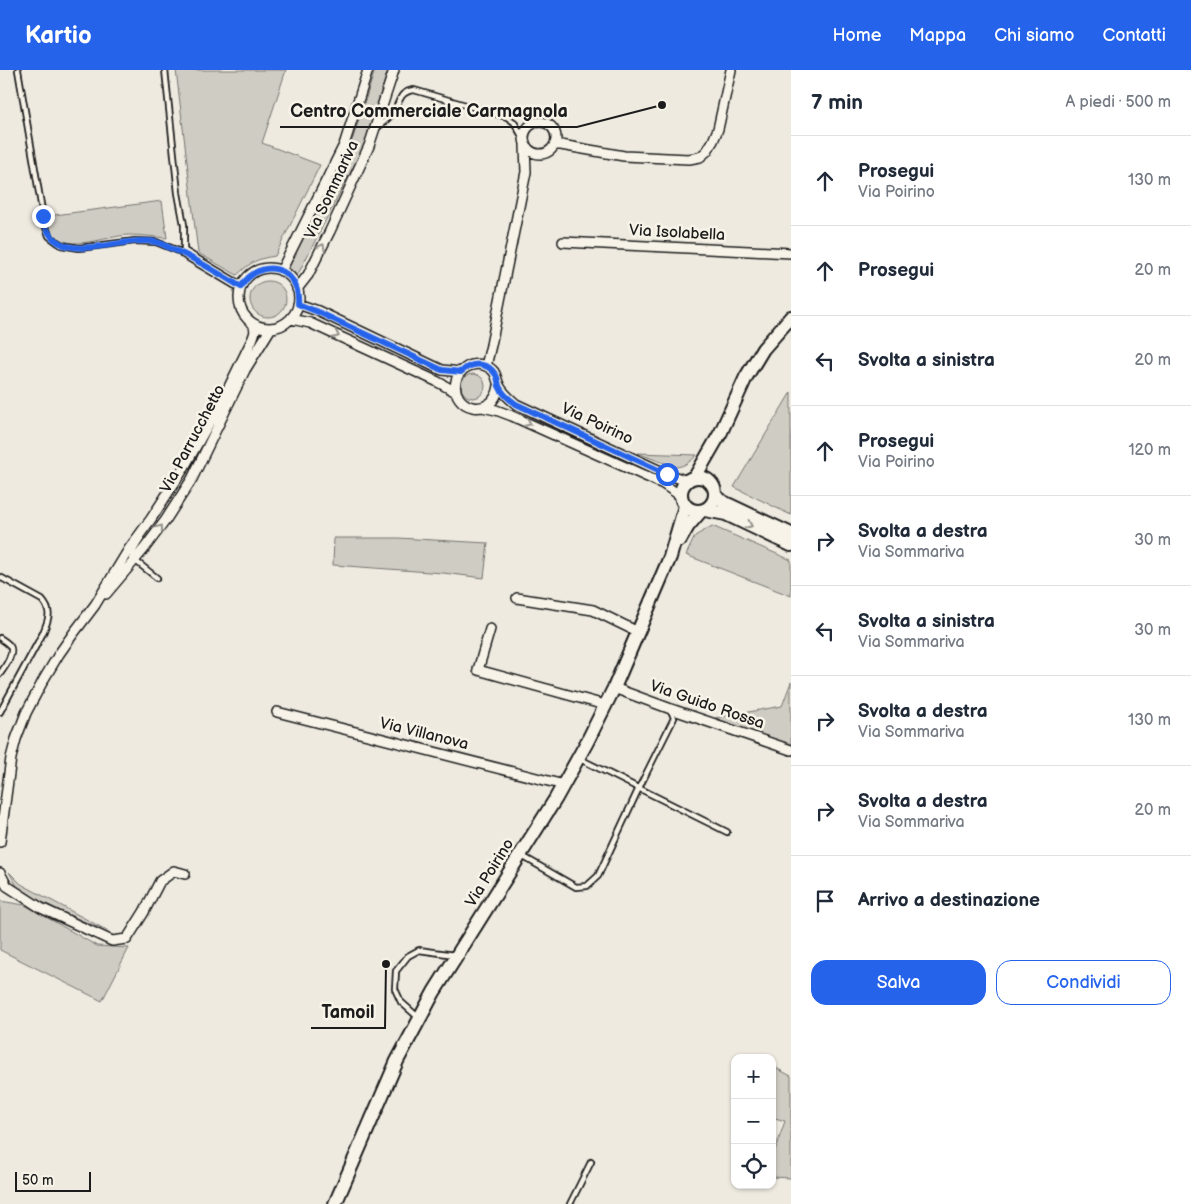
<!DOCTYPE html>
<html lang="it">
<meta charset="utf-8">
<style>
body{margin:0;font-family:"Balsamiq Sans",sans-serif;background:#f6f6f7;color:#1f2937}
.controls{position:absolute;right:15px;bottom:15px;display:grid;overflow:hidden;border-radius:10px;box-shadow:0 1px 4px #0004}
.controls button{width:45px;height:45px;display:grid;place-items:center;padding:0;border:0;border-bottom:1px solid #e0e1e3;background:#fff;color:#1f2937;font:25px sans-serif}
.scale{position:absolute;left:15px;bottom:12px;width:76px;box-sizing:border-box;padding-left:5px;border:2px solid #1c1c1c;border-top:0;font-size:14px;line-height:18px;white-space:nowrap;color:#1c1c1c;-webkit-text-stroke:4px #f7f3e8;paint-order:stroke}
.stop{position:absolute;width:15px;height:15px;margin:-11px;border:4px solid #2563eb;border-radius:50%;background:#fff}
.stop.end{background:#2563eb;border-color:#fff;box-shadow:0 1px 5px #0008}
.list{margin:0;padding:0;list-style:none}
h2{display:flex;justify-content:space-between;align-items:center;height:65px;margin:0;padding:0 20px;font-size:21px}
h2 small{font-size:16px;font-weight:400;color:#747a83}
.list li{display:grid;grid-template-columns:32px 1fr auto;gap:15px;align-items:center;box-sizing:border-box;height:90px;padding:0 20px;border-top:1px solid #e0e1e3}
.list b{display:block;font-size:19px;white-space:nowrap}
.list p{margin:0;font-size:16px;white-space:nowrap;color:#747a83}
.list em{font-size:16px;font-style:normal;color:#747a83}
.actions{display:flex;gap:10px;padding:15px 20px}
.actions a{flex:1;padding:11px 0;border:1px solid #2563eb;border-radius:15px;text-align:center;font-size:18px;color:#2563eb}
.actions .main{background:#2563eb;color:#fff}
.icon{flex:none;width:28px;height:28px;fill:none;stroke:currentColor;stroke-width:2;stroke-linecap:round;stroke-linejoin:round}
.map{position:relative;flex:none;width:791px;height:1134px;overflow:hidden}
header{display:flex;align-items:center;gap:30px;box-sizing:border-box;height:70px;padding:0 25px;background:#2563eb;color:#fff}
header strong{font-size:24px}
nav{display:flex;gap:28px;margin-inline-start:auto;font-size:18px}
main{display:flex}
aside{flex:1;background:#fff}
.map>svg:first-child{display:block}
</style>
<header>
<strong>Kartio</strong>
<nav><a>Home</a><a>Mappa</a><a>Chi siamo</a><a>Contatti</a></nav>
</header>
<main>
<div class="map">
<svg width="791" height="1134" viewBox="0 0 791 1134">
<rect width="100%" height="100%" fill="#eeeae0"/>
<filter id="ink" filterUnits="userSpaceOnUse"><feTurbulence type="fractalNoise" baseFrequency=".02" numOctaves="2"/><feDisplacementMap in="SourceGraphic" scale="10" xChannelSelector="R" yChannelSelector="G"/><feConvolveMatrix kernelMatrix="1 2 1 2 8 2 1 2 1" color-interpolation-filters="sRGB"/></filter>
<g filter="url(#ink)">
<path fill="#cfccc3" stroke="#767470" d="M176,0H286L262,73L320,95L275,186C256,189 251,192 237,205L198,183Z
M375,0H388L363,78L297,206L288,196L353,68Z
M162,131L167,168C155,167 141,165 128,165C107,166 69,183 53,164C49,160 49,151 47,146Z
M250 229a18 18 0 1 1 36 0a18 18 0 1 1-36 0Z
M461 316a12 12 0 1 1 24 0a12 12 0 1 1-24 0Z
M791,322V445L734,417Z
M637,383L697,385C691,391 684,397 675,397Z
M712,456L791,490V526L686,485L695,466Z
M334,468H398L488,473L484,508L443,503L333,495Z
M791,612V677L715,648L782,636Z
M9,802L21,814L108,861L75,848L26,824L17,816Z
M0,831L25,835L97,876L129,878L102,931L0,880Z
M772,996L791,1006V1108L772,1107V1089L785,1051L772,1047Z"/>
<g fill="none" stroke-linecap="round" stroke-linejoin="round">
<defs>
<path id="lane" d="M18,0L44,152L49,166L61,175L79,178L135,171L156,172L184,183V155L178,123L165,0
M377,58C382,53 390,48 394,41C401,30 399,22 414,20L507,47L514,52L524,70
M141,469C138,475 132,481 132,488L157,508
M0,507L42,530C53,542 48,550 43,563L0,642
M0,568C3,570 8,573 10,576C15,584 4,598 0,604
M580,689L727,762
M522,786L576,817L587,816L598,806L639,718L674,648L671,640
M419,948L401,932L395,919L396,901L408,886L419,880L455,885
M570,1134L591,1092"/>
<path id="street" d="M524 68a16 16 0 1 1 32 0a16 16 0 1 1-32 0Z
M555,74L624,86L689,89L700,87L707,81L713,71L718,59L731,0
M563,172L791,183
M184,183L241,217
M239 228a30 30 0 1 1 60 0a30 30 0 1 1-60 0Z
M281,201L344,75L368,0
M297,219L308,205L330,161L369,76L394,0
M298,234L318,241L442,300L461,302
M291,249L310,253L436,311L456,322
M486,296L491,275L526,102L525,75
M499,316C493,351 450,339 456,311C457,307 460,302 464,299C470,294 479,293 486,296C498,301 495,308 500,317C504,324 510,329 516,334L667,404L687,411
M482,337L496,340L512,346L663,414L681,426
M106,524L144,479L165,451L192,409L245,300L271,258
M517,528L593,540L638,562
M490,559L478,600L605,635
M614,618L671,639L791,680
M277,642L564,715
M0,772L11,688L16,669L26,643L44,609L59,584L73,564L95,535L129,479L151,449L182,401L227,321L252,270C255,263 256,260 253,254
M0,803L7,816L41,838L112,871L127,869L144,842L160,811L174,801L185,804"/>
<path id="secondary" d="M681 424a17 17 0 1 1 34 0a17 17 0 1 1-34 0Z
M695,407L721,362L746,307L763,279L791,247
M715,425L723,432L791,464
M705,440L726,444L791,475
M680,470L688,456L700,442
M335,1134L397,991L434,922L556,728L587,672L614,618L670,487L685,436"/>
</defs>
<use href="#lane" stroke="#1c1c1c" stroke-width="8"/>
<use href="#street" stroke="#1c1c1c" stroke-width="12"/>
<use href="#secondary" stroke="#1c1c1c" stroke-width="16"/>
<use href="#lane" stroke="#f7f3e8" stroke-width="4.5"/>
<use href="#street" stroke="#f7f3e8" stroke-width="9"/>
<use href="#secondary" stroke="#f7f3e8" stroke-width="12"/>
</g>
<defs><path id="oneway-chevron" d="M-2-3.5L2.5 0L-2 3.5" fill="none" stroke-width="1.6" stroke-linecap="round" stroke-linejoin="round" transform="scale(1.25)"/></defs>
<g stroke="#94928c">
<use href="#oneway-chevron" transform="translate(322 177) rotate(-63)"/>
<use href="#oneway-chevron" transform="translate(336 265) rotate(25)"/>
<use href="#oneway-chevron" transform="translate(528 353) rotate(24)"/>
<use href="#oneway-chevron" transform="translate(749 455) rotate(25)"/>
<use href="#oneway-chevron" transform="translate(160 458) rotate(-53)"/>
</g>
</g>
<g fill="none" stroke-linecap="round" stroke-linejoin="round" filter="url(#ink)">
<path stroke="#2563eb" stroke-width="6" d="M43,146C52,203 120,164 156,172C161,173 166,176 170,178C195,188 218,203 241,217C260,185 301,197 298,234L318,242L442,300L461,302C471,292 487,291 496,305C498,308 498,312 499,316C502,323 510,330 516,334L667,404"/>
</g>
<g text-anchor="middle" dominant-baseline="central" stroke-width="5" stroke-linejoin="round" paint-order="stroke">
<g font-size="16" fill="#1c1c1c" stroke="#f7f3e8">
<text transform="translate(332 120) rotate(-65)">Via Sommariva</text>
<text transform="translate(677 163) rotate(3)">Via Isolabella</text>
<text transform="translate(597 354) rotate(25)">Via Poirino</text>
<text transform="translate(193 369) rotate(-62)">Via Parrucchetto</text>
<text transform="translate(707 635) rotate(19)">Via Guido Rossa</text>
<text transform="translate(424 664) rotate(14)">Via Villanova</text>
<text transform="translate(490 803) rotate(-58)">Via Poirino</text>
</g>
</g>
<path fill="none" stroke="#1c1c1c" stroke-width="2" d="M662 35L577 57H280M386 894L385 958H311"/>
<g fill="#1c1c1c" stroke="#f7f3e8" stroke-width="2">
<circle cx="662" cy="35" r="5"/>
<circle cx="386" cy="894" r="5"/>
</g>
<g font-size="18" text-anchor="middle" font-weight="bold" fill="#1c1c1c" stroke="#f7f3e8" stroke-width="5" stroke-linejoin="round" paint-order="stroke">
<text x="429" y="47">Centro Commerciale Carmagnola</text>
<text x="348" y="948">Tamoil</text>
</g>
</svg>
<div class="controls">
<button>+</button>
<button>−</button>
<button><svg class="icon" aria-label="locate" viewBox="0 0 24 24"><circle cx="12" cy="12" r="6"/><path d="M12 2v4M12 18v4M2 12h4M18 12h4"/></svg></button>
</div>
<div class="scale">50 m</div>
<div class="stop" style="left:667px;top:404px"></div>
<div class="stop end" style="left:43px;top:146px"></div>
</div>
<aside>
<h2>7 min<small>A piedi · 500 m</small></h2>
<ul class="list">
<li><svg class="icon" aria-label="ahead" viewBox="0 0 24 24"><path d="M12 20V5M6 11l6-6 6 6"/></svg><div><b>Prosegui</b><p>Via Poirino</p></div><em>130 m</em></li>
<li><svg class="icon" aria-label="ahead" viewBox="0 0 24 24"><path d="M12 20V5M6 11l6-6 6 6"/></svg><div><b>Prosegui</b></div><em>20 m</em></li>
<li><svg class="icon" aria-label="left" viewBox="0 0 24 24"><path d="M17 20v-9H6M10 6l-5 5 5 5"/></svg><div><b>Svolta a sinistra</b></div><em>20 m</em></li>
<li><svg class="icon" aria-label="ahead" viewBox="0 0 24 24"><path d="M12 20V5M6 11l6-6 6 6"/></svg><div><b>Prosegui</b><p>Via Poirino</p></div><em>120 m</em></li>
<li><svg class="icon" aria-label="right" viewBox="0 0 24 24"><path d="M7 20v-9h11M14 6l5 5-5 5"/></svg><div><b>Svolta a destra</b><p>Via Sommariva</p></div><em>30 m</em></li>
<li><svg class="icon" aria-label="left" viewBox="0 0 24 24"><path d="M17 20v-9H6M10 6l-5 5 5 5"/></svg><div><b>Svolta a sinistra</b><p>Via Sommariva</p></div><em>30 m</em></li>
<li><svg class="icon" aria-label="right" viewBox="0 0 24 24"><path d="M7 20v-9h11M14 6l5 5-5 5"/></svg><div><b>Svolta a destra</b><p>Via Sommariva</p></div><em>130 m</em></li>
<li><svg class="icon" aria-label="right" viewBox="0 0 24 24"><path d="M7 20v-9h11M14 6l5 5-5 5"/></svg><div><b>Svolta a destra</b><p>Via Sommariva</p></div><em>20 m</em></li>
<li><svg class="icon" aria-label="arrive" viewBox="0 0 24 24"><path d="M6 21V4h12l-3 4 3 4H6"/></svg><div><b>Arrivo a destinazione</b></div></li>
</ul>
<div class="actions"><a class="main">Salva</a><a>Condividi</a></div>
</aside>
</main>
